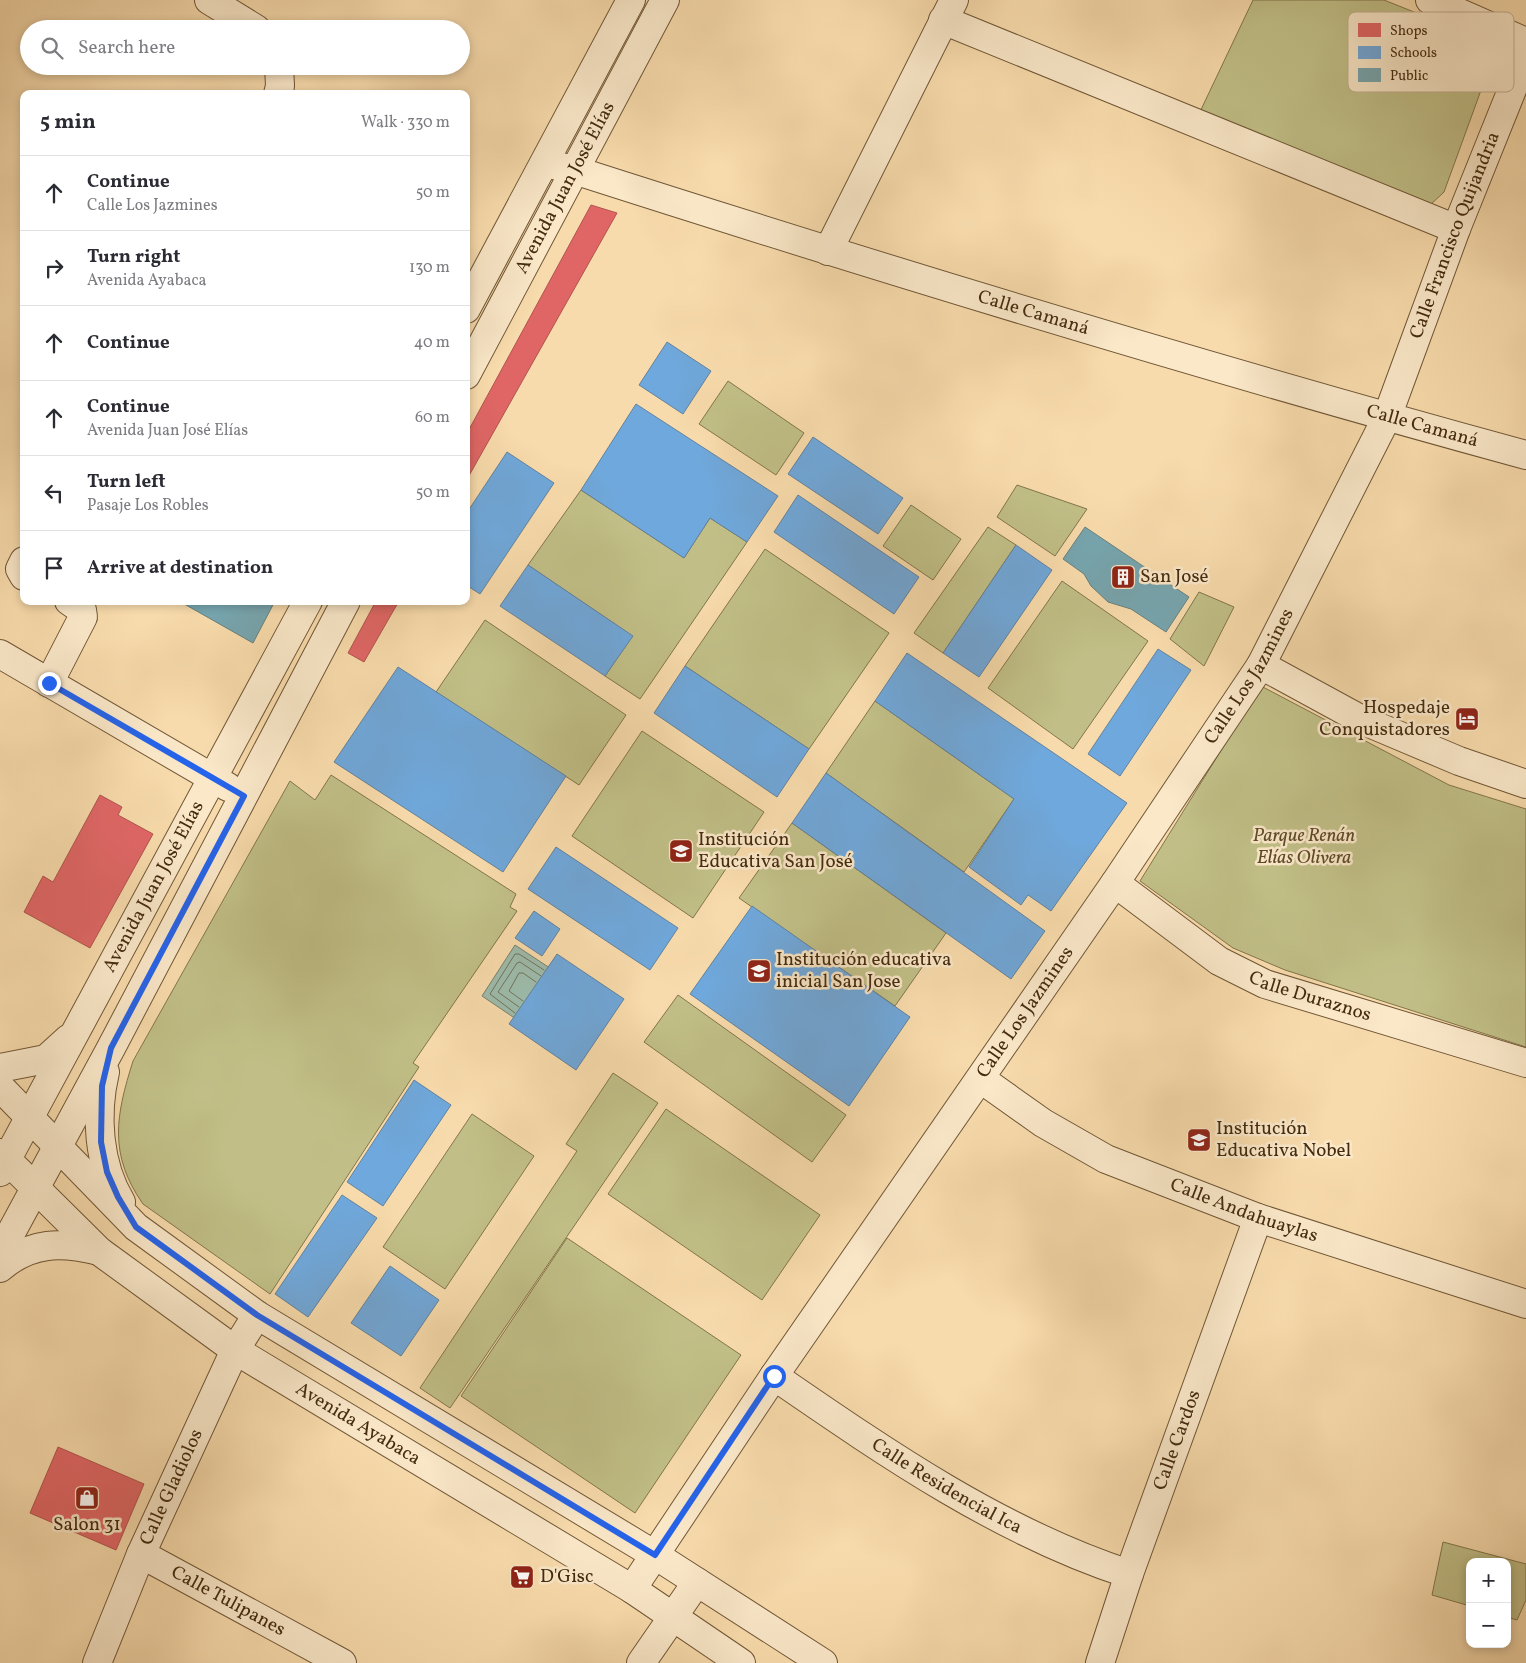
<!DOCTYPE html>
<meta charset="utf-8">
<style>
body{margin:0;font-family:Vollkorn,serif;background:#f7f7f7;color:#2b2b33}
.controls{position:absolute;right:15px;bottom:15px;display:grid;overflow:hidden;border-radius:10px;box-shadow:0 2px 8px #0003}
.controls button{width:45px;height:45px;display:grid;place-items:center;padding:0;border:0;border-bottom:1px solid #e1e1e2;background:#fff;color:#2b2b33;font:25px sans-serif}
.stop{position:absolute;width:15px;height:15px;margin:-11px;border:4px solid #2563eb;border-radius:50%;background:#fff}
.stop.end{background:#2563eb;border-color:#fff;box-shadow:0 1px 5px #0008}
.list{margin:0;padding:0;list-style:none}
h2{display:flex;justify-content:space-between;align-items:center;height:65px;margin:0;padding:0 20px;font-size:21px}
h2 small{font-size:16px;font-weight:400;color:#7c7c81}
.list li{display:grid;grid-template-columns:32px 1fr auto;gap:15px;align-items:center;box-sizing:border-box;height:75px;padding:0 20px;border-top:1px solid #e1e1e2}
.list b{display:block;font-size:19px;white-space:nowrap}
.list p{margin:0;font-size:16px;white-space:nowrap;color:#7c7c81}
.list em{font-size:16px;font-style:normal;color:#7c7c81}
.icon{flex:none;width:28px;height:28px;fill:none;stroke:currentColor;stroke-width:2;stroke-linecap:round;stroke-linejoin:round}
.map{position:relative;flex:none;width:1526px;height:1663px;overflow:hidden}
.search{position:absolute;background:#fff;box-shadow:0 2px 8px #0003;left:20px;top:20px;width:450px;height:55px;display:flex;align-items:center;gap:12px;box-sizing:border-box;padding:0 18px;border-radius:28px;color:#7c7c81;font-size:19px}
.panel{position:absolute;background:#fff;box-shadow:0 2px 8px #0003;left:20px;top:90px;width:450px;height:515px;border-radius:10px}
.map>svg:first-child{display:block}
</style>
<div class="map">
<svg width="1526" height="1663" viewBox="0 0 1526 1663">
<rect width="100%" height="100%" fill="#f8dbac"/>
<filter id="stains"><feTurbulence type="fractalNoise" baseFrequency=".004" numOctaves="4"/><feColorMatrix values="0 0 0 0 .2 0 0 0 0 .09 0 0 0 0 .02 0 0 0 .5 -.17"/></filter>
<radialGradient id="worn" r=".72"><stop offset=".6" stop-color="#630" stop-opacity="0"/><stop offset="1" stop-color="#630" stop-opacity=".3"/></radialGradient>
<path fill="#c1bf87" stroke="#82754b" d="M1253,0H1384L1469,34L1484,50L1488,71L1444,192L1428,207L1198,116Z
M728,381L804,433L776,475L699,424Z
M1017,485L1087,509L1055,556L997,517Z
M581,490L684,558L710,518L747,542L640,699L605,676L632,636L528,565Z
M911,505L961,539L933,580L883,546Z
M988,527L1016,545L943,653L914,633Z
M765,549L889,633L809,749L685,666Z
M1062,581L1148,641L1073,749L988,688Z
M1199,592L1234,607L1204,666L1170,639Z
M485,620L626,715L579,785L436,692Z
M1261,686L1449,785L1526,809V1047L1285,970L1233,948L1140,881Z
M875,701L1014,799L964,872L826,773Z
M642,731L764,812L693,918L572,836Z
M331,775L516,894L510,907L517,911L413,1063L419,1067L270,1294L143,1204C108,1154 116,1115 133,1061L290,781L315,800Z
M792,823L946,933L895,1006L739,898Z
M678,995L846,1115L812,1162L644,1042Z
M613,1073L658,1103L450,1408L420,1388L577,1151L566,1144Z
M666,1109L820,1215L762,1300L608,1194Z
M472,1114L534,1156L445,1289L383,1247Z
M567,1238L741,1355L635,1513L461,1396Z
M1443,1542L1526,1564V1600L1517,1620L1507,1617V1562H1470V1606L1432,1595Z"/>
<path fill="#9dbbab" stroke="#79816d" d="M515,945L609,1007L575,1059L482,996Z"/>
<path fill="#e06666" stroke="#b1544c" d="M591,205L617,213L466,481V435Z
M376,601H399L364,662L348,653Z
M100,795L122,807L118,815L153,834L90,948L24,912L43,876L53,882Z
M58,1447L144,1484L116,1550L30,1513Z"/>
<path fill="#6fa8dc" stroke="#62829e" d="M667,342L711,371L683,414L639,385Z
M636,404L778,496L747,542L710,518L684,558L581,490Z
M813,437L903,498L878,534L788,474Z
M507,452L554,483L480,594L466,585V514Z
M798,495L919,577L894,614L774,532Z
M1016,545L1052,570L979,677L943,653Z
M528,565L633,636L605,676L500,606Z
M1158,649L1191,670L1120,776L1088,754Z
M907,653L1127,803L1051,911L1028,895L1021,905L969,867L1014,799L875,701Z
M685,666L809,749L777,797L654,713Z
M398,667L566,776L503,872L334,762Z
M826,773L1045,931L1011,979L792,823Z
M556,847L678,928L650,970L528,889Z
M752,906L910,1017L849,1106L690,994Z
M534,911L560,929L542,956L515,938Z
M557,954L624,999L576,1070L509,1024Z
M414,1080L451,1105L383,1206L347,1182Z
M342,1195L377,1218L308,1317L275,1294Z
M390,1266L439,1300L401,1356L351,1323Z"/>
<path fill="#76a5af" stroke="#67807f" d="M1085,527L1189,597L1166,632L1131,609L1108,602L1091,586L1084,574L1063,559Z
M179,601H275L253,643Z"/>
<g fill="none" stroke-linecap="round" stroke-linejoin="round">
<path stroke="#70735d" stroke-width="1" d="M523,1001L509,991L519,973H523L536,982
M519,1007L498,992L517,963L520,962L541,976
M515,1013L490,994L515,954H519L544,970"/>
<defs>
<g id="minor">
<path d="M209,0L256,29"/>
<path d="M1430,0L1526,42"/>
<path d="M943,20L1456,229"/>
<path d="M278,94L280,86L279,66"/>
<path id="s1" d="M545,163L574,170C889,271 1207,368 1526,455"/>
<path d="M828,251L954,0"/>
<path d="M466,309L631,0"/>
<path id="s2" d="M466,375L665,0"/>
<path d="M24,561L20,569L24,576"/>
<path d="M0,654L228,787"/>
<path d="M1261,665L1362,720L1459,761L1526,784"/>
<path d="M49,683L83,617L82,610L69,601"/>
<path id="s3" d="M1115,883L1219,961L1265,984L1526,1063"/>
<path d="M0,1068L46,1059L68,1039"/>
<path d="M105,1072C95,1114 98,1164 121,1202"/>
<path id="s4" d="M981,1079L1043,1123L1106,1159L1258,1218L1526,1304"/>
<path d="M0,1087L136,1227L257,1315L655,1555L823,1663"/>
<path id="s5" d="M0,1153L99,1251L235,1350L632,1589L741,1663"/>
<path id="s6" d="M0,1172L308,601"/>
<path d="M0,1253L111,1048L346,601"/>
<path d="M0,1268C31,1241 62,1242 99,1251"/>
<path id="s7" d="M774,1376C886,1453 1000,1532 1129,1574"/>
<path id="s8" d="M141,1554L342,1663"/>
<path id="s9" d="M632,1589L774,1376L1115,883L1261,665L1387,417L1456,229L1526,55"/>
<path id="s10" d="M97,1663L141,1554L235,1350L257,1315"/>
<path d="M641,1663L697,1582"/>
<path id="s11" d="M1100,1663L1129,1574L1258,1218"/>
</g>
</defs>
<use href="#minor" stroke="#715736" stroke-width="30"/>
<use href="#minor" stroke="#fae8c9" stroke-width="28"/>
</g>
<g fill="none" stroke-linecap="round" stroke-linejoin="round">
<path stroke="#2563eb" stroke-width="6" d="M49,683L244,796L111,1048L102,1086L101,1142L107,1172L118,1197L136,1227L257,1315L655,1555L774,1376"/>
</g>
<defs>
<symbol id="building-square" viewBox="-11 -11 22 22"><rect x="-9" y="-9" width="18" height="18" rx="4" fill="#8f2418" stroke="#fae8c9"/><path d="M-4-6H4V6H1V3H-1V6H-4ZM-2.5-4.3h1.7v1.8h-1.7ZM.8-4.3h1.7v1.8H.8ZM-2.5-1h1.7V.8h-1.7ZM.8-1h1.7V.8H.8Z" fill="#fff"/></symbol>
<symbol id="hotel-square" viewBox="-11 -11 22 22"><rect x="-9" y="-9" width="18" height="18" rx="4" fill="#8f2418" stroke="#fae8c9"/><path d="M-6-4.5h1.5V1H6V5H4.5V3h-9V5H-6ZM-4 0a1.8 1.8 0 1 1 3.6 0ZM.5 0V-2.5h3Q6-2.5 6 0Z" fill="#fff"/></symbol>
<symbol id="school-square" viewBox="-11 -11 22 22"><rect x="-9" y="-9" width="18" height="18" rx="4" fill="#8f2418" stroke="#fae8c9"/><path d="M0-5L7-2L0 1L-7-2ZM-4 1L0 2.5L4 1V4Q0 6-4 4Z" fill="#fff"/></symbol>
<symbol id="shop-square" viewBox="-11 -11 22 22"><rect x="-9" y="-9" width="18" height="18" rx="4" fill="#8f2418" stroke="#fae8c9"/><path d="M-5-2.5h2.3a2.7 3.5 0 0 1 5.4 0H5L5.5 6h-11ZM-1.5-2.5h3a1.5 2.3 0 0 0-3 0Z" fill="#fff"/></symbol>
<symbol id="supermarket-square" viewBox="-11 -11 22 22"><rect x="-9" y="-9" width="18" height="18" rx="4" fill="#8f2418" stroke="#fae8c9"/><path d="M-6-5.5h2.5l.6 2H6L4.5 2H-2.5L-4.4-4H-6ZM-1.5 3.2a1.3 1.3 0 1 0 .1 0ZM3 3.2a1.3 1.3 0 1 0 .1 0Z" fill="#fff"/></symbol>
</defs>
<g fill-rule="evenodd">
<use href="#building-square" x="1109" y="563" width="28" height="28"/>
<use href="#hotel-square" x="1453" y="705" width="28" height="28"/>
<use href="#school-square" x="667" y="837" width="28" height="28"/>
<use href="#school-square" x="745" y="957" width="28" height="28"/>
<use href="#school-square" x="1185" y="1126" width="28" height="28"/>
<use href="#shop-square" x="73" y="1484" width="28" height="28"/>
<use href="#supermarket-square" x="508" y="1563" width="28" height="28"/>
</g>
<g text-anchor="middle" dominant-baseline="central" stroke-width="5" stroke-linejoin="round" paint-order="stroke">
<g font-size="19" fill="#442b0f" stroke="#fae8c9">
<text stroke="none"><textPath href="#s2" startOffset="212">Avenida Juan José Elías</textPath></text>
<text stroke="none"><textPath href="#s9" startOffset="1590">Calle Francisco Quijandria</textPath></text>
<text stroke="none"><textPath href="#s1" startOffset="511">Calle Camaná</textPath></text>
<text stroke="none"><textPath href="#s1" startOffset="916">Calle Camaná</textPath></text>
<text stroke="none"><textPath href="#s9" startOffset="1102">Calle Los Jazmines</textPath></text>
<text stroke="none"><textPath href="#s6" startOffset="324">Avenida Juan José Elías</textPath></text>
<text stroke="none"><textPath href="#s3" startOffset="228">Calle Duraznos</textPath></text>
<text stroke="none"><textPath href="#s9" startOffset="698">Calle Los Jazmines</textPath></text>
<text stroke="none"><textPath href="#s4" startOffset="296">Calle Andahuaylas</textPath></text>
<text stroke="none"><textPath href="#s5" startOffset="451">Avenida Ayabaca</textPath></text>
<text stroke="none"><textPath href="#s11" startOffset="236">Calle Cardos</textPath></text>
<text stroke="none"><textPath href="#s7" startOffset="205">Calle Residencial Ica</textPath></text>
<text stroke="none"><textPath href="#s10" startOffset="191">Calle Gladiolos</textPath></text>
<text stroke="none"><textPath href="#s8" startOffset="99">Calle Tulipanes</textPath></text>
</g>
<g font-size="19" fill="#442b0f" stroke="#fae8c9" text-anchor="start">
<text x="1140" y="577">San José</text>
<text x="1450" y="708" text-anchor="end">Hospedaje<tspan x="1450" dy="22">Conquistadores</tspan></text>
<text x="698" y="840">Institución<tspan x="698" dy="22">Educativa San José</tspan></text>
<text x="776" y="960">Institución educativa<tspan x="776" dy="22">inicial San Jose</tspan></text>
<text x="1216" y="1129">Institución<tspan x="1216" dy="22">Educativa Nobel</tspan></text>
<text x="87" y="1525" text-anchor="middle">Salon 31</text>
<text x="540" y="1577">D'Gisc</text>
</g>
<g font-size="19" font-style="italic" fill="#5d4927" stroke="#fae8c9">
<text x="1304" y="836">Parque Renán<tspan x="1304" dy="22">Elías Olivera</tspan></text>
</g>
</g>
<rect x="1348" y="12" width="166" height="80" rx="8" fill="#fae8c9" stroke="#c3af91" stroke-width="1"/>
<rect x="1358" y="23" width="23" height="14" fill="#e06666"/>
<rect x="1358" y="46" width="23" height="13" fill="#6fa8dc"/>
<rect x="1358" y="68" width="23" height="14" fill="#76a5af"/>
<g font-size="14" fill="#442b0f">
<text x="1390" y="35">Shops</text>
<text x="1390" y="57">Schools</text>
<text x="1390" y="80">Public</text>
</g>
<rect width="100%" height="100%" filter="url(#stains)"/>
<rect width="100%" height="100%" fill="url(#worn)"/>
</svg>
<div class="controls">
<button>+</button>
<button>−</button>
</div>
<div class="stop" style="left:774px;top:1376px"></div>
<div class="stop end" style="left:49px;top:683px"></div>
<div class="search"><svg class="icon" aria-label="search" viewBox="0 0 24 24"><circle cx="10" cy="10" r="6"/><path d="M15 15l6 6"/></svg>Search here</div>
<section class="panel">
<h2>5 min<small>Walk · 330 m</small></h2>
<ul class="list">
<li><svg class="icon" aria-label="ahead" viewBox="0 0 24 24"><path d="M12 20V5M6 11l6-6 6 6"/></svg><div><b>Continue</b><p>Calle Los Jazmines</p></div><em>50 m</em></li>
<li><svg class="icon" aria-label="right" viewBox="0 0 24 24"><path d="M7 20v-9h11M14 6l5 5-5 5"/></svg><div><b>Turn right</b><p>Avenida Ayabaca</p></div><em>130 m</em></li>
<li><svg class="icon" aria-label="ahead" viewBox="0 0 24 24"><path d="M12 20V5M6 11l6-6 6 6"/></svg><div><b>Continue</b></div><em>40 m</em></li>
<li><svg class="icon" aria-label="ahead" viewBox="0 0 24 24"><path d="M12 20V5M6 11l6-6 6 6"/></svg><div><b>Continue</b><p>Avenida Juan José Elías</p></div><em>60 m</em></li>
<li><svg class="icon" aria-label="left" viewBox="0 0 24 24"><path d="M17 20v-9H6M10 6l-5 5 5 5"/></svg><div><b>Turn left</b><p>Pasaje Los Robles</p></div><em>50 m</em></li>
<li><svg class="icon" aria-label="arrive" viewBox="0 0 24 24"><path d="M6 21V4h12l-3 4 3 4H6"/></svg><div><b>Arrive at destination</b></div></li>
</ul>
</section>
</div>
